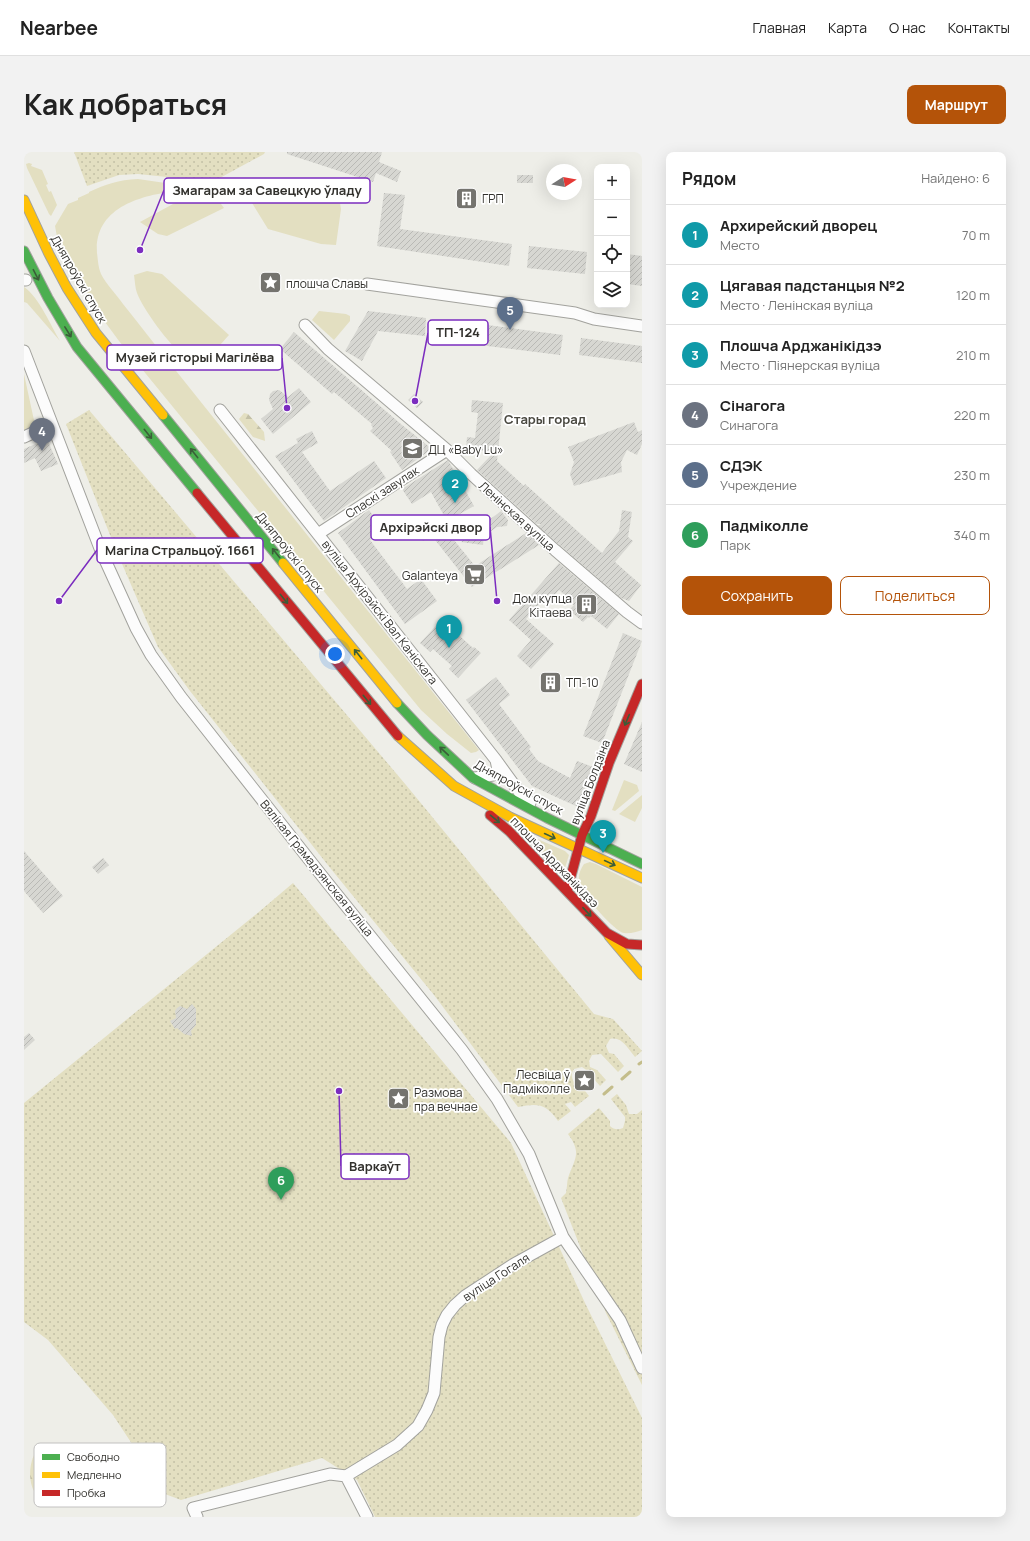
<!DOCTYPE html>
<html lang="ru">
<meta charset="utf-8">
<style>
body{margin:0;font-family:Manrope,sans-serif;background:#f2f2f2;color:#222}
.controls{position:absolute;right:12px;top:12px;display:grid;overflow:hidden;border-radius:8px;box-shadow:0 4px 16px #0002}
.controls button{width:36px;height:36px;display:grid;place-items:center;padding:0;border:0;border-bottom:1px solid #e0e0e0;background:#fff;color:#222;font:20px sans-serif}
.compass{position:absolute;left:522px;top:12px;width:36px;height:36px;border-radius:50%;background:#fff;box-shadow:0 4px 16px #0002;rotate:79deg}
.you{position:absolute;left:311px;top:502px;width:14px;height:14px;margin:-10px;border:3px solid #fff;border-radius:50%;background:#1a73e8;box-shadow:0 0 0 6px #1a73e833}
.badge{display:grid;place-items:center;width:26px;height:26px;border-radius:50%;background:#b45309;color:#fff;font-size:13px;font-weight:700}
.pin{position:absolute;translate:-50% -33px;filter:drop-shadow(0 1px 2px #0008)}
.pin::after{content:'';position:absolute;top:21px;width:14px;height:12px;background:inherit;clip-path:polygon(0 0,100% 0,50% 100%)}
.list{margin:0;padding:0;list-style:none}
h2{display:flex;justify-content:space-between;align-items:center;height:52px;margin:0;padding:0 16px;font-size:17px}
h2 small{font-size:13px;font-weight:400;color:#767676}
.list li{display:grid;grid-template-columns:26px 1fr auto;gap:12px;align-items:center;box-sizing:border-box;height:60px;padding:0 16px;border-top:1px solid #e0e0e0}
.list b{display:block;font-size:15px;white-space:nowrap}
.list p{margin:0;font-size:13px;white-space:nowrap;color:#767676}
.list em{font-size:13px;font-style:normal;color:#767676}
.actions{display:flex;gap:8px;padding:12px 16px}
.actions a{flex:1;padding:9px 0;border:1px solid #b45309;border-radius:8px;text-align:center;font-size:14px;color:#b45309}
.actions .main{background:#b45309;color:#fff}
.icon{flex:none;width:22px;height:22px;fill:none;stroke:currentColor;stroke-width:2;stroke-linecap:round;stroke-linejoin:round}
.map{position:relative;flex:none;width:618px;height:1365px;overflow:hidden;border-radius:8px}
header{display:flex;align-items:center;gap:24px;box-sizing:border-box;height:56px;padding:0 20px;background:#fff;border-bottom:1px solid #e0e0e0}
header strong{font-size:19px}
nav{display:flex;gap:22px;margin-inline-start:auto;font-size:14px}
.intro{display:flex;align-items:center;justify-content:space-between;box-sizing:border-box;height:96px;padding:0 24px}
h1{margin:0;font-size:28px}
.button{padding:10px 18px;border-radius:8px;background:#b45309;color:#fff;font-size:14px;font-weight:700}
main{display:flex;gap:24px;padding:0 24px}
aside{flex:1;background:#fff;border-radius:8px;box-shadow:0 4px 16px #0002}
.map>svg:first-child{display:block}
</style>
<header>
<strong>Nearbee</strong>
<nav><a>Главная</a><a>Карта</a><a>О нас</a><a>Контакты</a></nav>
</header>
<div class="intro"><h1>Как добраться</h1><a class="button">Маршрут</a></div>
<main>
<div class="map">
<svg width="618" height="1365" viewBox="0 0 618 1365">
<defs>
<pattern id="forest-firs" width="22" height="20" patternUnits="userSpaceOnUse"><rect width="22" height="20" fill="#e3dfc1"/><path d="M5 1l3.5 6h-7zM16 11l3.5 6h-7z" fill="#c3c0a6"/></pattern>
<pattern id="park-dots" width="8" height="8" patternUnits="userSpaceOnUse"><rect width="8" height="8" fill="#e3dfc1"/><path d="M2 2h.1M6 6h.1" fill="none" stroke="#c3c0a6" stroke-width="1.8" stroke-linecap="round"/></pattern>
<pattern id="building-hatch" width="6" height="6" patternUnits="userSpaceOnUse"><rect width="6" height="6" fill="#d7d7d2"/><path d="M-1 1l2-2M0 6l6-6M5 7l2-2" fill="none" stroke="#b9b9b5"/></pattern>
</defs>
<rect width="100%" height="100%" fill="#eeeee8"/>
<path fill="#e3dfc1" d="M5,11L8,12L7,14L18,18L24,32L22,33L25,40L27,39L33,53L27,64L25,62L3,16L2,12Z
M114,27L155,33L153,39C118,43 70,55 73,101C74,108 74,115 77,122C82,132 92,142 99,152C112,168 124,184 137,200L455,598L452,600L447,601L423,582L397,558L95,189L70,155L33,85L31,74L44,52L54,48V46L65,41V40C82,32 94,28 114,27Z
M261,30L312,45L316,51L317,57L312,93L297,92L244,77L225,46L253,33Z
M179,42L192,45L200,56L143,84L134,82L116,70L149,52Z
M123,119L138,122L205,183C198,190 188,205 177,207C171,208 164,207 159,203C146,194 119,157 113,141C111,136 111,129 110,123Z
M0,135C15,145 27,174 36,189L3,151L0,150Z
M295,159L322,162L326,164V169L310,188L288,168Z
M0,222L11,273L0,278Z
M600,628L613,633L615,639L591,659L588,658Z
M618,643V656L611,670L595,662Z
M495,679L541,699L545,703L540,719L536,720Z
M566,710L572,712L618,735V778C612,780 606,782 600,781C591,780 558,742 556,733C553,725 556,718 560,712Z"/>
<path fill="url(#forest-firs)" d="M220,261L224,262L240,280L241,289L229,285L215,267Z
M25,1293C39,1300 40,1326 35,1338C33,1343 30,1347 24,1347C0,1348 2,1300 19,1294C21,1293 23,1293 25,1293Z"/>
<path fill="url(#park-dots)" d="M50,0H241L240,2L194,27L143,25L114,22L95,23L63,34Z
M65,258L382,633L570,862L589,867L618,899L611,905C604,897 598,884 586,887L582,894L585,901L590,902L600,914L594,920L577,902L568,903L565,909L566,915L573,918L582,928L576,934L561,917L558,915L550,917C547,921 547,925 550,930L555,931L565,944L551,955L547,950L541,952L547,959L534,969C522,952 515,951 494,955L410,843L307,717L166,539L134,495L92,398L42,272Z
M269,731L487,991L561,1151L618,1266V1365H351L333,1328L298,1306L157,1348L141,1342L89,1263L24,1188L0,1170V951L236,759Z
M593,942L602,953L605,962H613L618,958V956V1233L582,1161L537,1046L542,1041C543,1036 543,1030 544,1026C551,1006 558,1001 544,982L575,956L586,969V974C590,978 594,978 599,976L601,969V965L587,947Z"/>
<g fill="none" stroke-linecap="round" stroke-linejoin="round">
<path stroke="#c4bd8b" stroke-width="3" d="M615,912L618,910
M598,927L606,920
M580,942L588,935"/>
</g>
<path fill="url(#building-hatch)" d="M263,0H358L355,10L377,19L373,30L352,21L349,30L263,2Z
M493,23H509V31H493Z
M438,40L447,41V51L438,50Z
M360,41L381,43L376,77L488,92L485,114L353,94Z
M505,94L563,100L561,122L503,116Z
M603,102L618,104V134L603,132Z
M344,159L402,166L401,184L354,179L338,209L321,199Z
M425,168L539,183L536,203L422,189Z
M270,180L378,273L408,297L378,318L366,300L368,299L346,279L349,276L347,273L348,272L310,240L308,242L256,197Z
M557,186L618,194V211L555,203Z
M275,236L287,250L249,282L237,267L249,257L245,248L246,242L249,239L255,238L264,245Z
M390,242L399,250L393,256L384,248Z
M448,248L479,251L473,309L500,334L501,332L578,401L595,379L598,358L608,360L604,385L609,389L591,410L617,433L605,449L597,446L545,401L514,374L517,372H513L453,318L470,300L442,297L443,285L451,286L454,261L447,260Z
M610,270L614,280L618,278V292L613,303L603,298L597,310L598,320L550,334L546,322L550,310L544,295Z
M288,279L294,291L278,300L306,339L350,309L362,326L300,369L251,304L274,291L272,287Z
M23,287L34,312L17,319L11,306L0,311V297Z
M424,308L450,354L423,369L407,340L388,352L378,337Z
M345,358L360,378L346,388L383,437L397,427L413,449L381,472L314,381Z
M477,359L484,368L483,374L473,375L460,384L459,393L437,390Z
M419,363L425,374L421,377L451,414L502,381L515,393L448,435L408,384L399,389L393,379L388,383L381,373L389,367L396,376Z
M535,411L595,462L583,477L567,464L565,466L564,465L559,470L545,458L550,453L548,452L550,451L535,438L525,449L521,446L502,467L530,492L507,517L493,504L507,488L485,468Z
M420,465L431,475L428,477L449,496L450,495L457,501L434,526L425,517L428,514L409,497L406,500L396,491Z
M599,481L618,489L578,591L559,584Z
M525,522L535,531L529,538L519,529Z
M472,525L486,543L475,552L507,595L505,597L514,609L546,626L553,609L569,615L554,655L508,634L442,548Z
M618,570V620L600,612Z
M0,699L39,744L19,761L0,739Z
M79,706L85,713L74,722L68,715Z
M168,852L172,857V873L167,879L168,884L160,882L153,876L151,877L146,869L152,866L151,859L153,856L156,854L163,857Z
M5,881L11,888L0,898V885Z"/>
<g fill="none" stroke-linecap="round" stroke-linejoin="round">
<defs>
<path id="street" d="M0,128H2
M343,132L551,161L570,167L618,174
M281,173L304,197L423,298L447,322L531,398L603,460L618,471
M0,199L77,399L112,476L127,503L157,545L302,729L438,898L473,947L505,1002L539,1085L596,1168L618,1216
M196,258L472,608L496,641L506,651
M0,285L28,272
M294,382L423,298
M451,626L469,623L474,618L472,608
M322,1324L343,1365
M173,1365L169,1356L306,1322L322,1324L373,1293L394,1274L403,1258L410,1241L415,1185L418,1173L423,1163L431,1153L441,1144L490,1112L539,1085"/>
<path id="fast" d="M0,99L24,146L53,195L173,341
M139,263L259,411
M373,551L403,583L449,626L523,666L618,712"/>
<path id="slow" d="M0,48L25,102L43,136L72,181L139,263
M259,411L373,551
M374,584L430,634L486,665L618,726
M585,784L618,823"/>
<path id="jam" d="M173,341L374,584
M466,663L485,679L583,781L603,792L618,793
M543,739L558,683L567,664L585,611L618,532"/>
</defs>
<use href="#street" stroke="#a2a29d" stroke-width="13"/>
<use href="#fast" stroke="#a2a29d" stroke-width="11"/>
<use href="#slow" stroke="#a2a29d" stroke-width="11"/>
<use href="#jam" stroke="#a2a29d" stroke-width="11"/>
<use href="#street" stroke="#fcfcfc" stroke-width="11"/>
<use href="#fast" stroke="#4caf50" stroke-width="9"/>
<use href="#slow" stroke="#ffc107" stroke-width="9"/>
<use href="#jam" stroke="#c62828" stroke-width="9"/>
</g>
<defs><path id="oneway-shaft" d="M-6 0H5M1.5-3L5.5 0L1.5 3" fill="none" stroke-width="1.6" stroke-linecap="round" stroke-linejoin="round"/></defs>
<g stroke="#3b5d39">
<use href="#oneway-shaft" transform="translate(12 123) rotate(63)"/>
<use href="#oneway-shaft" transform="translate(44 180) rotate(58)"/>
<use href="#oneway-shaft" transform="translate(124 282) rotate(51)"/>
<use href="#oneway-shaft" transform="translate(170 301) rotate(-129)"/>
<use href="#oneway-shaft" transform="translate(252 401) rotate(-129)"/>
<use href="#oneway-shaft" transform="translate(260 447) rotate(51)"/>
<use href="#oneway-shaft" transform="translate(334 502) rotate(-129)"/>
<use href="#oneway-shaft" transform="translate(343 548) rotate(51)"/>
<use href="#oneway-shaft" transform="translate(603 568) rotate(113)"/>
<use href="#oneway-shaft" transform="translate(420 599) rotate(-137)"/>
<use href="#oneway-shaft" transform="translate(471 667) rotate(39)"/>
<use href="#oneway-shaft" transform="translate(526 684) rotate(25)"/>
<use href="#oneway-shaft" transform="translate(586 711) rotate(25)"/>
<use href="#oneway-shaft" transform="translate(563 760) rotate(47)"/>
</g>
<defs>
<symbol id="building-square" viewBox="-11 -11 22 22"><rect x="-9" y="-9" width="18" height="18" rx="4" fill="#74736e" stroke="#fff"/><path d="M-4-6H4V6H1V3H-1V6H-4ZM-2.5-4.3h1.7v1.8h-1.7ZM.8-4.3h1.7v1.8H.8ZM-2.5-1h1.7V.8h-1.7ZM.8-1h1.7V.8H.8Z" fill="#fff"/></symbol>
<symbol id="sight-square" viewBox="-11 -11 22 22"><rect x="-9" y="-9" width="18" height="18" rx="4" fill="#74736e" stroke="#fff"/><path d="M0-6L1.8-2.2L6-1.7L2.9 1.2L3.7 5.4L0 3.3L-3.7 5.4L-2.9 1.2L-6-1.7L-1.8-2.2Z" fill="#fff"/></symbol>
<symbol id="school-square" viewBox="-11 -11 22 22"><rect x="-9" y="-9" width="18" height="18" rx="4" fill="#74736e" stroke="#fff"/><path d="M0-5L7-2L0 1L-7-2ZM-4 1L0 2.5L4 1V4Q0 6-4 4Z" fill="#fff"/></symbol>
<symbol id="supermarket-square" viewBox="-11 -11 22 22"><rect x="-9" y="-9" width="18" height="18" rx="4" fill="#74736e" stroke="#fff"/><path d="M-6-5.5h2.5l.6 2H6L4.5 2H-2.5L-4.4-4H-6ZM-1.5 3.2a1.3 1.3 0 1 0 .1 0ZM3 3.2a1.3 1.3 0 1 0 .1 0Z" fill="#fff"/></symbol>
</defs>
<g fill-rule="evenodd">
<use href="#building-square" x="430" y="34" width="25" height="25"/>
<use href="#sight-square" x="234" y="118" width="25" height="25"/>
<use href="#school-square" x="376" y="284" width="25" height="25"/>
<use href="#supermarket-square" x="438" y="410" width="25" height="25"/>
<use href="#building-square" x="550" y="440" width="25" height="25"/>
<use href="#building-square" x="514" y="518" width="25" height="25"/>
<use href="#sight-square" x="548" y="916" width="25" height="25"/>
<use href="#sight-square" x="362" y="934" width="25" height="25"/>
</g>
<g text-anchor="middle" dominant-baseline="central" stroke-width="3.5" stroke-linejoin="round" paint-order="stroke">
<g font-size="12" fill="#32312d" stroke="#fff" text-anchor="start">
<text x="458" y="46">ГРП</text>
<text x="262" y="131">плошча Славы</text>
<text x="404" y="297">ДЦ «Baby Lu»</text>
<text x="434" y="423" text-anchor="end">Galanteya</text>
<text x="548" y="446" text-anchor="end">Дом купца<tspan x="548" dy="14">Кітаева</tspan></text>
<text x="542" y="530">ТП-10</text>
<text x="546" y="922" text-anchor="end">Лесвіца ў<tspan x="546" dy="14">Падміколле</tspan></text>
<text x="390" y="940">Размова<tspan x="390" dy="14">пра вечнае</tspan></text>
</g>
<g font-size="12" fill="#32312d" stroke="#fff">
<text transform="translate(55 127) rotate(60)">Дняпроўскі спуск</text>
<text transform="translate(358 340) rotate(-33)">Спаскі завулак</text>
<text transform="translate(493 364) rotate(42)">Ленінская вуліца</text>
<text transform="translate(266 400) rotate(51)">Дняпроўскі спуск</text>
<text transform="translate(356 460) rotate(52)">вуліца Архірэйскі Вал Каніскага</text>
<text transform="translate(566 630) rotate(-69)">вуліца Болдзіна</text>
<text transform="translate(495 635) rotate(29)">Дняпроўскі спуск</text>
<text transform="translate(531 710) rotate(46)">плошча Арджанікідзэ</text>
<text transform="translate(293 716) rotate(51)">Вялікая Грамадзянская вуліца</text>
<text transform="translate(472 1125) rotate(-33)">вуліца Гогаля</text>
</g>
<g font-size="13" font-weight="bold" fill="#4a4941" stroke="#fff">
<text x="521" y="267">Стары горад</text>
</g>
</g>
<rect x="10" y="1291" width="132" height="64" rx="6" fill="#fff" stroke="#c2c1c0" stroke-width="1"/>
<rect x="18" y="1302" width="18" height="6" fill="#4caf50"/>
<rect x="18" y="1320" width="18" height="6" fill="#ffc107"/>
<rect x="18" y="1338" width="18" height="6" fill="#c62828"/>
<g font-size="11" fill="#32312d">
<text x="43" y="1309">Свободно</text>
<text x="43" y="1327">Медленно</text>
<text x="43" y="1345">Пробка</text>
</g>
<path fill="none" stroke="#7b2cbf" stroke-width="1.5" d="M116 98L140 38M391 249L404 181M263 256L258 206M473 449L466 375M35 449L73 398M315 939L317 1014"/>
<g fill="#7b2cbf" stroke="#fff" stroke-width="1.5">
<circle cx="116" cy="98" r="4"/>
<circle cx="391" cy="249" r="4"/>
<circle cx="263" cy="256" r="4"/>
<circle cx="473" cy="449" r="4"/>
<circle cx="35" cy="449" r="4"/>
<circle cx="315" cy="939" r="4"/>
</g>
<g fill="#fff" stroke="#7b2cbf" stroke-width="1.5">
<rect x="140" y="26" width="206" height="25" rx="4"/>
<rect x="404" y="168" width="60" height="25" rx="4"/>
<rect x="83" y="193" width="175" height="25" rx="4"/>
<rect x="347" y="363" width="119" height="25" rx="4"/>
<rect x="73" y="386" width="166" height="25" rx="4"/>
<rect x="317" y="1002" width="68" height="25" rx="4"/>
</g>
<g font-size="13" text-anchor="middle" font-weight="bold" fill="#32312d">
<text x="243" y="43">Змагарам за Савецкую ўладу</text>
<text x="434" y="185">ТП-124</text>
<text x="171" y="210">Музей гісторыі Магілёва</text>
<text x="407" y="380">Архірэйскі двор</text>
<text x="156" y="403">Магіла Стральцоў. 1661</text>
<text x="351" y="1019">Варкаўт</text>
</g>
</svg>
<div class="controls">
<button>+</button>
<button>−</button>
<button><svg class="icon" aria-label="locate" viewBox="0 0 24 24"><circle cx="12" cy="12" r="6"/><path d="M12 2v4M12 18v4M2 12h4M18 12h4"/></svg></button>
<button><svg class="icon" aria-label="layers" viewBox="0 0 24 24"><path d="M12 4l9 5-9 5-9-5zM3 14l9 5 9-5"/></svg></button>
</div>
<svg class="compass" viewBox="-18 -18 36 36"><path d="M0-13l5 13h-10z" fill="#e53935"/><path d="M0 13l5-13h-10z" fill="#767676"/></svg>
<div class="you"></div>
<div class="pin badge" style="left:425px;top:496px;background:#0f9aa8">1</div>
<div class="pin badge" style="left:431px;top:351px;background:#0f9aa8">2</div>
<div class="pin badge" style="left:579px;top:701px;background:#0f9aa8">3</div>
<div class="pin badge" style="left:18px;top:299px;background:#6b7280">4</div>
<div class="pin badge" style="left:486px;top:178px;background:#5c6f8a">5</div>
<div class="pin badge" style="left:257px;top:1048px;background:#2e9e5b">6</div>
</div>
<aside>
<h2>Рядом<small>Найдено: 6</small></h2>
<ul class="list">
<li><span class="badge" style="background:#0f9aa8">1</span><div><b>Архирейский дворец</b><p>Место</p></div><em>70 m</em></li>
<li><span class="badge" style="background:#0f9aa8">2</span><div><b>Цягавая падстанцыя №2</b><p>Место · Ленінская вуліца</p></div><em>120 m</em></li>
<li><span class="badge" style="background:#0f9aa8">3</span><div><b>Плошча Арджанікідзэ</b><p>Место · Піянерская вуліца</p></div><em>210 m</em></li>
<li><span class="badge" style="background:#6b7280">4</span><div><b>Сінагога</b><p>Синагога</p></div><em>220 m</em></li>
<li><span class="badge" style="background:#5c6f8a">5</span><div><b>СДЭК</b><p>Учреждение</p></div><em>230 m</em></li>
<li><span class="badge" style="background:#2e9e5b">6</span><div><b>Падміколле</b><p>Парк</p></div><em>340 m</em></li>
</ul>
<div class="actions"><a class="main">Сохранить</a><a>Поделиться</a></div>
</aside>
</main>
